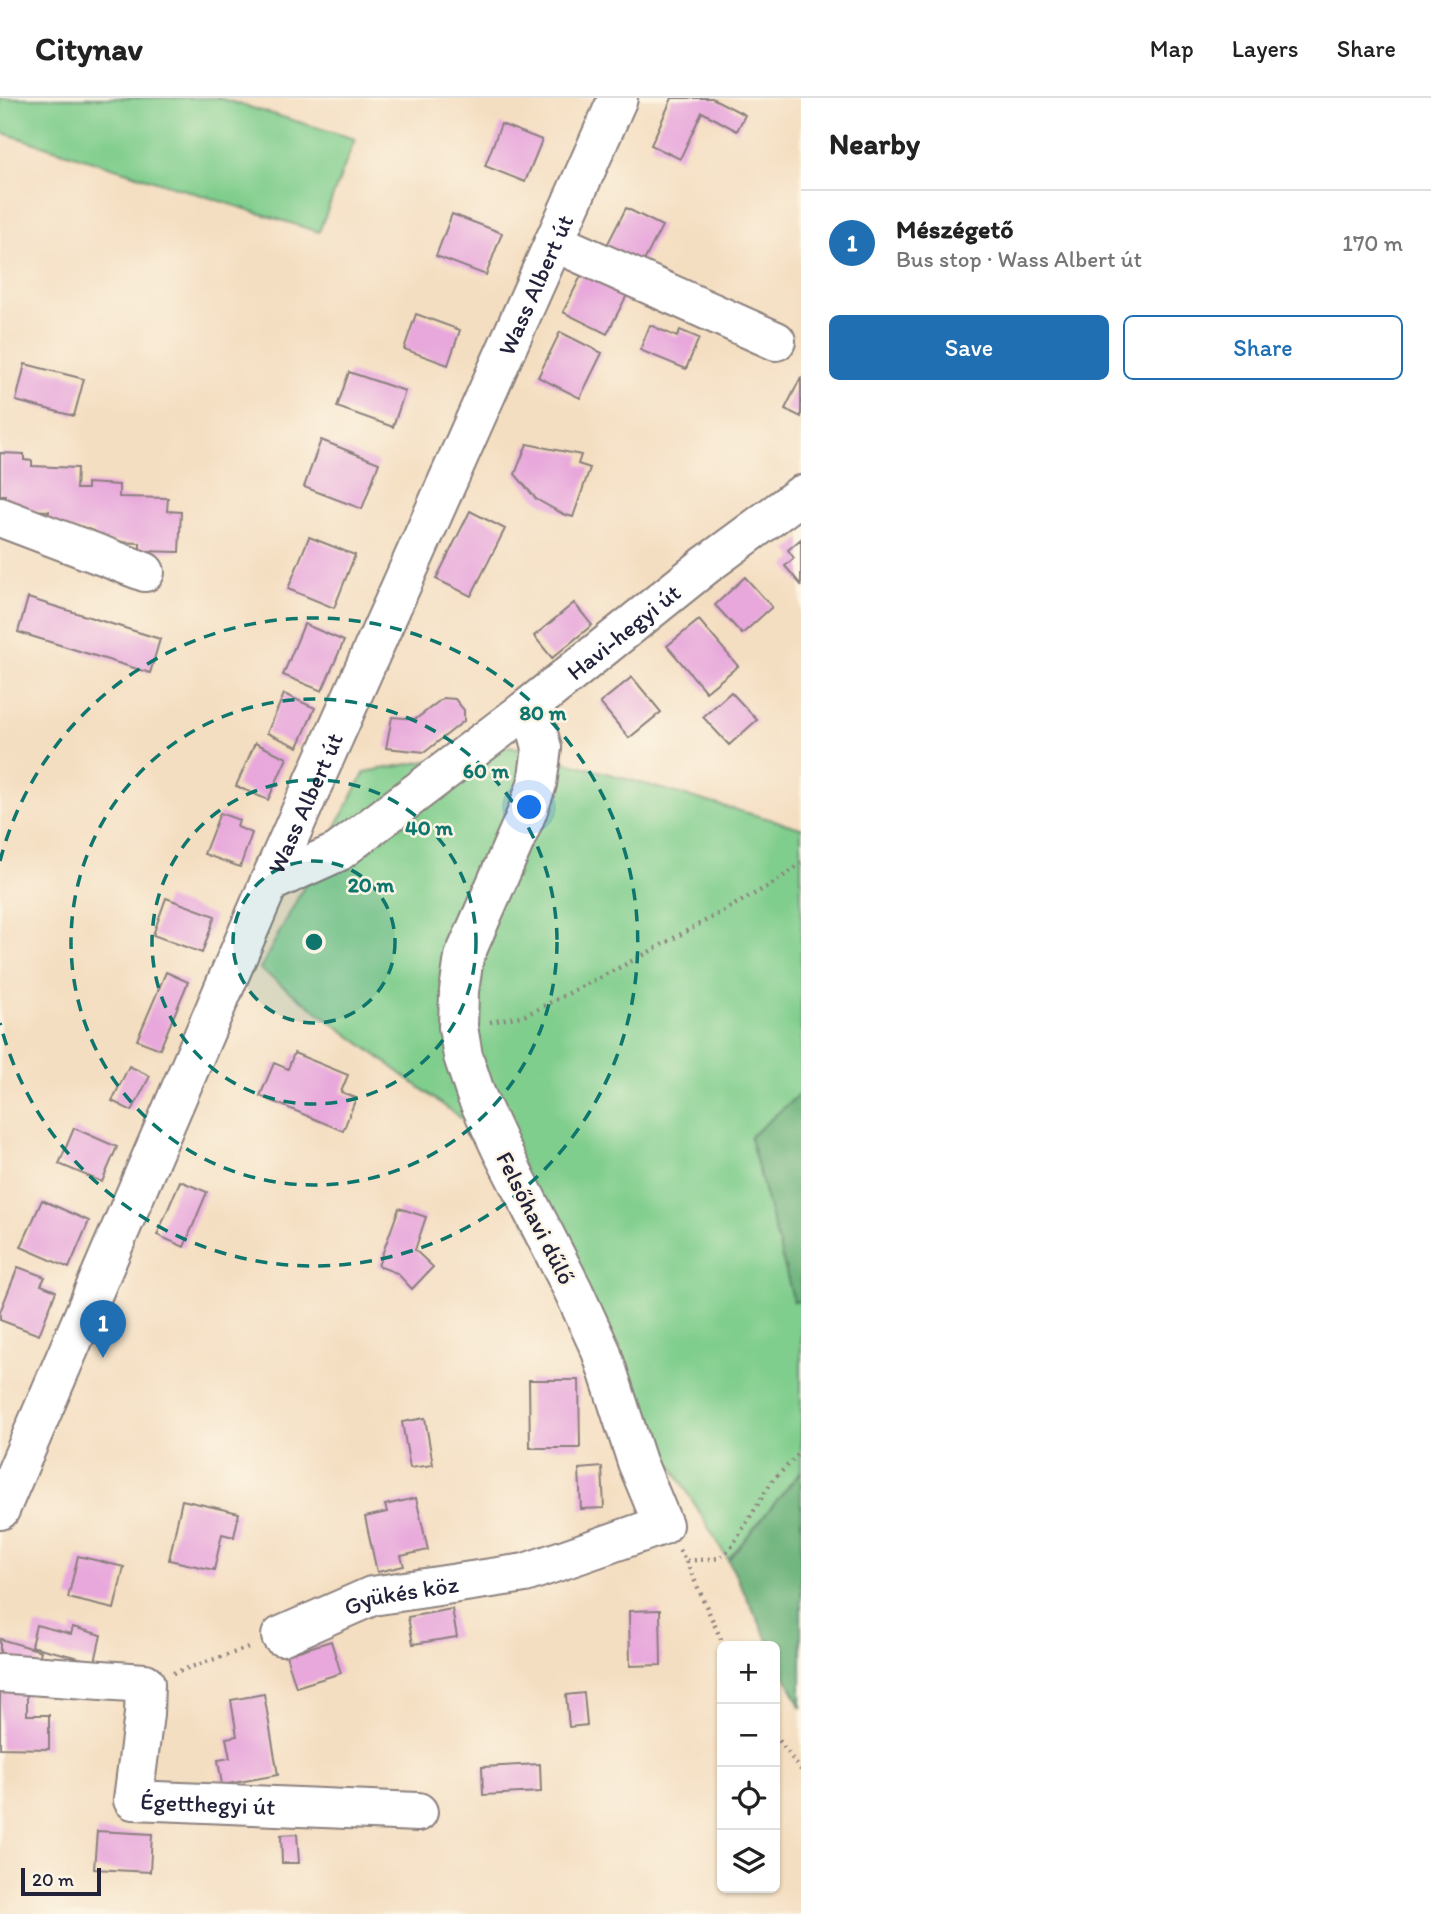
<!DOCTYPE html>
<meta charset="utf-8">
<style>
body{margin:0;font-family:Itim,sans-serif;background:#f2f2f2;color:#222}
.controls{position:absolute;right:21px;bottom:21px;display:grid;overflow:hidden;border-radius:10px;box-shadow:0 2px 5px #0004}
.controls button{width:63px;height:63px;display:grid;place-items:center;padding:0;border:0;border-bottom:2px solid #e0e0e0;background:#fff;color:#222;font:35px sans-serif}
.scale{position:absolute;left:21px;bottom:18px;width:80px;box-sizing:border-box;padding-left:7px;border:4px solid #22223b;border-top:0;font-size:19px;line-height:24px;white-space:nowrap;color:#22223b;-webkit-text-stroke:5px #fcf5e5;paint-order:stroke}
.you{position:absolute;left:530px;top:710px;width:24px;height:24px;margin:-18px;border:5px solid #fff;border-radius:50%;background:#1a73e8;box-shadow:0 0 0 10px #1a73e833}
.badge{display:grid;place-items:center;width:46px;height:46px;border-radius:50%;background:#1f6fb2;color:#fff;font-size:23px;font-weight:700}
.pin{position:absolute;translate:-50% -58px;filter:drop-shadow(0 2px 4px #0008)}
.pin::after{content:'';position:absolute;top:37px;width:24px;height:21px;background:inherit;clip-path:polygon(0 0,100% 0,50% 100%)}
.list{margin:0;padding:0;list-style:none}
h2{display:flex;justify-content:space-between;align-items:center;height:91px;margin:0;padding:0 28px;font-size:30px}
h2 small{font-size:23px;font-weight:400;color:#767676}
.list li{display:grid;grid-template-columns:46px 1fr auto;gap:21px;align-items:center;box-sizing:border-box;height:105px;padding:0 28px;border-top:2px solid #e0e0e0}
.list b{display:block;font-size:26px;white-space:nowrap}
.list p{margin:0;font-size:23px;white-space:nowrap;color:#767676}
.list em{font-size:23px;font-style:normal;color:#767676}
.actions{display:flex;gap:14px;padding:21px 28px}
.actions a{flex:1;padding:16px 0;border:2px solid #1f6fb2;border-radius:10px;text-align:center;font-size:24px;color:#1f6fb2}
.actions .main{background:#1f6fb2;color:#fff}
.icon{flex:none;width:38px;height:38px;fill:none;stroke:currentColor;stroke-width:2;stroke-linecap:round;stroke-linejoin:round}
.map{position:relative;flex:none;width:801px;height:1816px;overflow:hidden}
header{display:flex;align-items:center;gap:42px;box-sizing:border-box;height:98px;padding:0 35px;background:#fff;border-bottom:2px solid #e0e0e0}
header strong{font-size:33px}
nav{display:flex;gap:38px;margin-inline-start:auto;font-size:24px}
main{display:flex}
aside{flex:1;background:#fff}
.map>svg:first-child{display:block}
</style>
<header>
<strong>Citynav</strong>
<nav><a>Map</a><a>Layers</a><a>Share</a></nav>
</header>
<main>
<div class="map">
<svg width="801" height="1816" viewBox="0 0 801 1816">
<rect width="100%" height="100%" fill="#fcf5e5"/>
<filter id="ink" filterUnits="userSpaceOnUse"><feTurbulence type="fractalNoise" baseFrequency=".0143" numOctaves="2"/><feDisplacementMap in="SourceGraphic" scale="14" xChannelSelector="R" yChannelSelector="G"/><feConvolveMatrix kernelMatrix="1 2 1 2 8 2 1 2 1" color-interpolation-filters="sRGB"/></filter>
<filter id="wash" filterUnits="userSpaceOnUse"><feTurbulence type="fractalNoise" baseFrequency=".00686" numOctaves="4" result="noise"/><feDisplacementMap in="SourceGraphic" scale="28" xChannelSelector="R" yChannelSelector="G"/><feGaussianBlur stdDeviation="1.57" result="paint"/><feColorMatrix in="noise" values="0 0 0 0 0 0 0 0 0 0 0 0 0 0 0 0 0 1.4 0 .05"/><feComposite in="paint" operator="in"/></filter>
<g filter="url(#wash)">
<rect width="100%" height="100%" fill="#f4dec1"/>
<path fill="#80ce8d" stroke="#517864" stroke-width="2" d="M0,0H219L355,41L319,134L0,34Z
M510,648L801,730V995L750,1039L794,1204L801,1203V1373L728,1462L466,1024L260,871L365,674Z"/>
<path fill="#68b178" stroke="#456a5a" stroke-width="2" d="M801,995V1203L794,1204L750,1039Z
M801,1373V1610L775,1557V1548H771L728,1462Z"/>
<g id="blocks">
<path fill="#e8a8dc" d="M672,0H712L745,17L737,33L702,14L680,61L651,47Z
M501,26L542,42L525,84L485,68Z
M626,110L662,128L642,167L606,149Z
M452,116L502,135L486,177L436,158Z
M584,172L628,195L607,236L563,214Z
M416,216L460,232L448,267L404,251Z
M650,227L677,239L680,232L699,240L686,271L640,252Z
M560,234L602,255L580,300L538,279Z
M25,266L84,281L74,318L16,303Z
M349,274L405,293L393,329L337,309Z
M801,279V319L785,311Z
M321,342L379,365L362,411L304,389Z
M527,346L581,357L578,366L590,370L573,419L563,416L536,401L515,376Z
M0,355L24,356V362L32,363V368L77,370L76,391H87V385L119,387V399L168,400L167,413L181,414L179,454L140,453V445L93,443L94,433L48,430L49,413L4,411L5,397H0Z
M470,413L505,431L471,498L436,481Z
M309,439L355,457L334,510L288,491Z
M801,441V487L785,468L794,460L788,452Z
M745,479L772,509L742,536L715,507Z
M28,500L160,541L150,575L18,534Z
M574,505L592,527L552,560L534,538Z
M699,522L738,568L706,594L667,548Z
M304,526L344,543L322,593L283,577Z
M632,579L661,614L629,640L600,605Z
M731,594L757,622L729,647L703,619Z
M284,596L315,610L298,649L267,635Z
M443,600L455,601L464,612V623L425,654L386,650L392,619L416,621Z
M255,645L287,660L268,702L236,688Z
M220,715L239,722L237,729L252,735L240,769L204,756Z
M166,800L215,818L202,855L153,837Z
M166,874L188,884L160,951L137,942Z
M294,955L348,977L341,994L356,1000L343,1033L260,998L274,965L288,971Z
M129,968L150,978L132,1013L112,1003Z
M74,1030L117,1049L102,1084L59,1066Z
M180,1083L207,1094L184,1149L157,1137Z
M42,1102L89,1123L69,1170L21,1149Z
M399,1110L426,1119L415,1152L433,1169L412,1191L397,1175L378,1168Z
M18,1169L45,1179L41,1187L56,1193L39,1237L0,1222V1214Z
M529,1282H579L580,1350H530Z
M425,1320L433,1367L410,1370L402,1324Z
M602,1369L604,1410L581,1411L579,1371Z
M416,1400L428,1452L401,1458L404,1468L377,1474L365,1419L387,1414L385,1407Z
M182,1402L239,1415L234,1439L222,1436L214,1472L169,1462Z
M78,1458L124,1469L114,1511L68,1500Z
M452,1511L457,1539L413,1546L408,1519Z
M660,1512L661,1567L630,1568L629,1513Z
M36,1527L71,1536L73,1529L101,1537L95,1564L31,1548Z
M0,1541L41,1553L35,1575L0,1565Z
M331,1543L341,1575L296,1589L286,1557Z
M0,1593L27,1594V1617H49V1651L0,1650Z
M584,1595L587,1627L569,1629L566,1597Z
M264,1596L278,1677L222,1687L218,1662L230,1660L226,1640L237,1638L231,1602Z
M540,1666L541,1694L483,1697L482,1669Z
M97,1733L152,1736L150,1774L94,1771Z
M297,1736L299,1765H282L281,1737Z"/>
</g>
</g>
<g filter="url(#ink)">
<use href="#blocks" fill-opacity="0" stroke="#8b807e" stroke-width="2"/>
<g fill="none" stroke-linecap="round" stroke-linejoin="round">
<defs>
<g id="minor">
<path d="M554,144L776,243"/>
<path d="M0,419L145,474"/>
<path id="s1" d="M269,785L338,754L524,613L706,467L801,397"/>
<path id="s2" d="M0,1412L269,785L618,0"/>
<path id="s3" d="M281,1538L372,1498L525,1475L663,1427L637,1364L601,1253L573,1192L501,1051L476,997L463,958L458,929L459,893L464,859L526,717L537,686L542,650L537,631L524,613"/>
<path id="s4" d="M0,1575L145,1585L144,1616L133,1702L418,1714"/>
</g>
</defs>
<use href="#minor" stroke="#8b807e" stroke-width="42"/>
<path stroke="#8b807e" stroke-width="4.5" stroke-dasharray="2 5" stroke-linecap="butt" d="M490,924L526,917L636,861L774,785L801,765
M679,1452L686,1463L720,1460L732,1448L772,1383L801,1354
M686,1463L724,1548
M173,1575L251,1549
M775,1637L801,1672"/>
<use href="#minor" stroke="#fff" stroke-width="38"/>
</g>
</g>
<circle cx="314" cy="844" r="81" fill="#0f766e" fill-opacity=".12"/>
<g fill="none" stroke="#0f766e" stroke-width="3.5" stroke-dasharray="12 9">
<circle cx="314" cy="844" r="81"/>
<circle cx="314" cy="844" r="162"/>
<circle cx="314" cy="844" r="243"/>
<path d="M0 763A324 324 0 1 1 0 925"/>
</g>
<g text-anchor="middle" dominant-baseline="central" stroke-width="5" stroke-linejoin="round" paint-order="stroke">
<g font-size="24" fill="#22223b" stroke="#fcf5e5">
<text stroke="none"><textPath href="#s2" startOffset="1337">Wass Albert út</textPath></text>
<text stroke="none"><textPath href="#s1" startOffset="436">Havi-hegyi út</textPath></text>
<text stroke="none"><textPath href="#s2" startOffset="770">Wass Albert út</textPath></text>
<text transform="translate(536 1120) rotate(63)">Felsőhavi dűlő</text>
<text stroke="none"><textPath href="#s3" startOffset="128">Gyükés köz</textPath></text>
<text stroke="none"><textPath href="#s4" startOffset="338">Égetthegyi út</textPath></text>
</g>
</g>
<circle cx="314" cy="844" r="10" fill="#0f766e" stroke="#fcf5e5" stroke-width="3.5"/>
<g font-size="21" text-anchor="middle" font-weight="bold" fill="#0f766e" stroke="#fcf5e5" stroke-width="5" stroke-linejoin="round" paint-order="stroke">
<text x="543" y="622">80 m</text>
<text x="486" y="680">60 m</text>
<text x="429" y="737">40 m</text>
<text x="371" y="794">20 m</text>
</g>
</svg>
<div class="controls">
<button>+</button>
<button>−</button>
<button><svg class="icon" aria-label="locate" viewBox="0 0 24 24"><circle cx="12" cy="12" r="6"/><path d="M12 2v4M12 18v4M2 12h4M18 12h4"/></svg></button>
<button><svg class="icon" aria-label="layers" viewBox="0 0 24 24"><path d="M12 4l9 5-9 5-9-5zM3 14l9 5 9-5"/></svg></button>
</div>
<div class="scale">20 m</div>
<div class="you"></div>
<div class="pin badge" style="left:103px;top:1260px">1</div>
</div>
<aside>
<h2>Nearby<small></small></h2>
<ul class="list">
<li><span class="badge">1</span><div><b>Mészégető</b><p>Bus stop · Wass Albert út</p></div><em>170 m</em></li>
</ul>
<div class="actions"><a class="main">Save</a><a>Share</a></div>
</aside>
</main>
